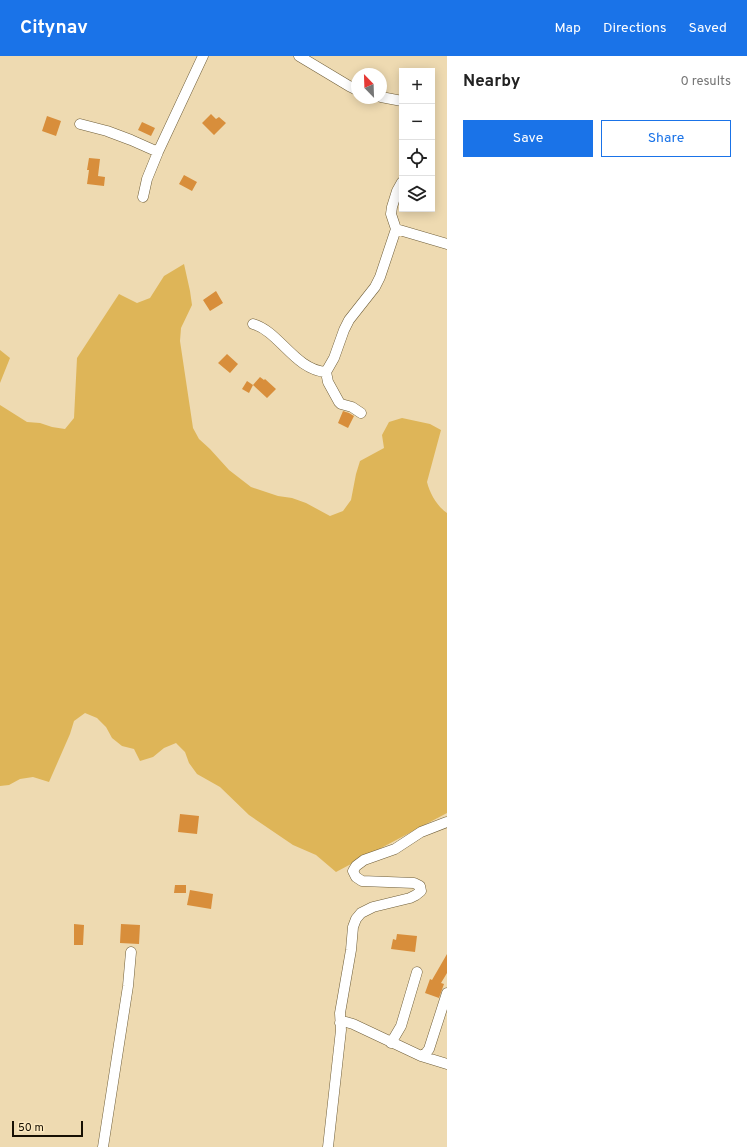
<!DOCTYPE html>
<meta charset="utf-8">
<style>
body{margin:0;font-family:Overpass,sans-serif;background:#f6f6f6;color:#222}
.controls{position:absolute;right:12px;top:12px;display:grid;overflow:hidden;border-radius:0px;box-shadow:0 2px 10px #0003}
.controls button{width:36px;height:36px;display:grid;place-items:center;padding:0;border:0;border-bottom:1px solid #e0e0e0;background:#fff;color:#222;font:20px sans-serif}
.compass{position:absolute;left:351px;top:12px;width:36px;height:36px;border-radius:50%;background:#fff;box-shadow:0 2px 10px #0003;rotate:337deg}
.scale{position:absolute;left:12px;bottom:10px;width:71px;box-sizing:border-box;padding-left:4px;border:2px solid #171003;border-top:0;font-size:11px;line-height:14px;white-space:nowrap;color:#171003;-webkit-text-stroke:3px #fbe7be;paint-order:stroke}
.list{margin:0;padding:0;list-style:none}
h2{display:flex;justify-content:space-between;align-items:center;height:52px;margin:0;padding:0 16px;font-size:17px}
h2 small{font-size:13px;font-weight:400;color:#767676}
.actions{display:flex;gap:8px;padding:12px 16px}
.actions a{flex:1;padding:9px 0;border:1px solid #1a73e8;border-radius:0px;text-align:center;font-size:14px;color:#1a73e8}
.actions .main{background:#1a73e8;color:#fff}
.icon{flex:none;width:22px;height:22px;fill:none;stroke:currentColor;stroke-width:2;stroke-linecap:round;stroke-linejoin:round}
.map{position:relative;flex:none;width:447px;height:1091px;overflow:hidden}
header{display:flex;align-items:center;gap:24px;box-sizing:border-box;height:56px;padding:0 20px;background:#1a73e8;color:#fff}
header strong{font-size:19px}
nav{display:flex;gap:22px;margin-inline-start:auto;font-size:14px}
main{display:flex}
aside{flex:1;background:#fff}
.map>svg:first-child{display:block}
</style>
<header>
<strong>Citynav</strong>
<nav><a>Map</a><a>Directions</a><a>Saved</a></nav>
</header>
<main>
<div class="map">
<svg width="447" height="1091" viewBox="0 0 447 1091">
<rect width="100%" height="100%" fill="#eedab1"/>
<path fill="#deb558" d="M184,208L190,235L192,249L181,272L180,285L193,372L199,383L210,393L229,414L251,431L278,440L292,442L306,447L330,460L343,455L351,444L356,418L360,405L384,392L382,379L389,366L402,362L430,368L441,374L427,426C430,438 437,450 447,457V757L336,816L316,799L293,789L249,759L220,731L197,718L189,707L185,696L176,687L164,692L153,701L140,705L134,693L122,690L112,682L106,671L97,662L85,657L74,665L70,678L49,726L33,721L20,723L9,729L0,730V349L27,366L40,367L52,371L65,373L74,362L77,302L119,238L137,247L150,242L164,220Z
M0,294L10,302L0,327Z"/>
<path fill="#d88e3b" d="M211,58L216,63L219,61L226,67L214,79L202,67Z
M47,60L61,65L56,80L42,75Z
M142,66L155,72L151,80L138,74Z
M89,102L100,103L98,120L105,121L104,130L87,128L89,114H87Z
M184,119L197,126L192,135L179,128Z
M216,235L223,247L210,255L203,244Z
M227,298L238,308L230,317L218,307Z
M260,321L264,324L265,323L276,333L267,342L253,329L249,337L242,333L247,325L253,329Z
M343,355L349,357L354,360L348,372L338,367Z
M180,758L199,760L197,778L178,776Z
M175,829H186V837H174Z
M190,834L213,838L211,853L187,849Z
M74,868L84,869L83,889H74Z
M121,868L140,869L139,888L120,887Z
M397,878L417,880L415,896L391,893L393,883L396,884Z
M447,898V917L441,927L444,928L439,942L425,937L430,923L432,924Z"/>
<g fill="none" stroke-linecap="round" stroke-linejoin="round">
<defs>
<path id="minor" d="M299,0L349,30L357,34
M381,41L402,45
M80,68L107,75L131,84L158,96
M143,141L147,123L158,96L203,0
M396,173L447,188
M253,268C279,275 295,314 326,316L334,302L344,274L349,264L375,231L380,221L396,173L391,158L392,151L397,135L402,126
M326,316L328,326L339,346L341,348L352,351L361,357
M340,967L346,966L353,968L421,1000L426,997L429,993L447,937
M391,987L401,970L417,916
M421,1000L447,1008
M103,1091L128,930L131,896
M328,1091L341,974L340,957L351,894L353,871L356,863L361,857L373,851L410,842L416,839L421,835L420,830L414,827L362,825L356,821L353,815L356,810L364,804L395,793L421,776L447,766"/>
</defs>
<use href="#minor" stroke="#6f5e39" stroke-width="11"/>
<use href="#minor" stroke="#fff" stroke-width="10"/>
</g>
</svg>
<div class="controls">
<button>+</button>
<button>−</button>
<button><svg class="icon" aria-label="locate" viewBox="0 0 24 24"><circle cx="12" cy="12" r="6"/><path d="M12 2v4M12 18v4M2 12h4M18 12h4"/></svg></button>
<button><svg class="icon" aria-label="layers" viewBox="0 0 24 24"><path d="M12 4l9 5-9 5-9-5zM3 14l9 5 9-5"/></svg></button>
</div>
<svg class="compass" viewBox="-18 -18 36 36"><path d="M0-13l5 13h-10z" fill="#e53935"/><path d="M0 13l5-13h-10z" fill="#767676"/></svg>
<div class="scale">50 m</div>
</div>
<aside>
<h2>Nearby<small>0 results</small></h2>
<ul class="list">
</ul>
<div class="actions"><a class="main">Save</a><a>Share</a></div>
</aside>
</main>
